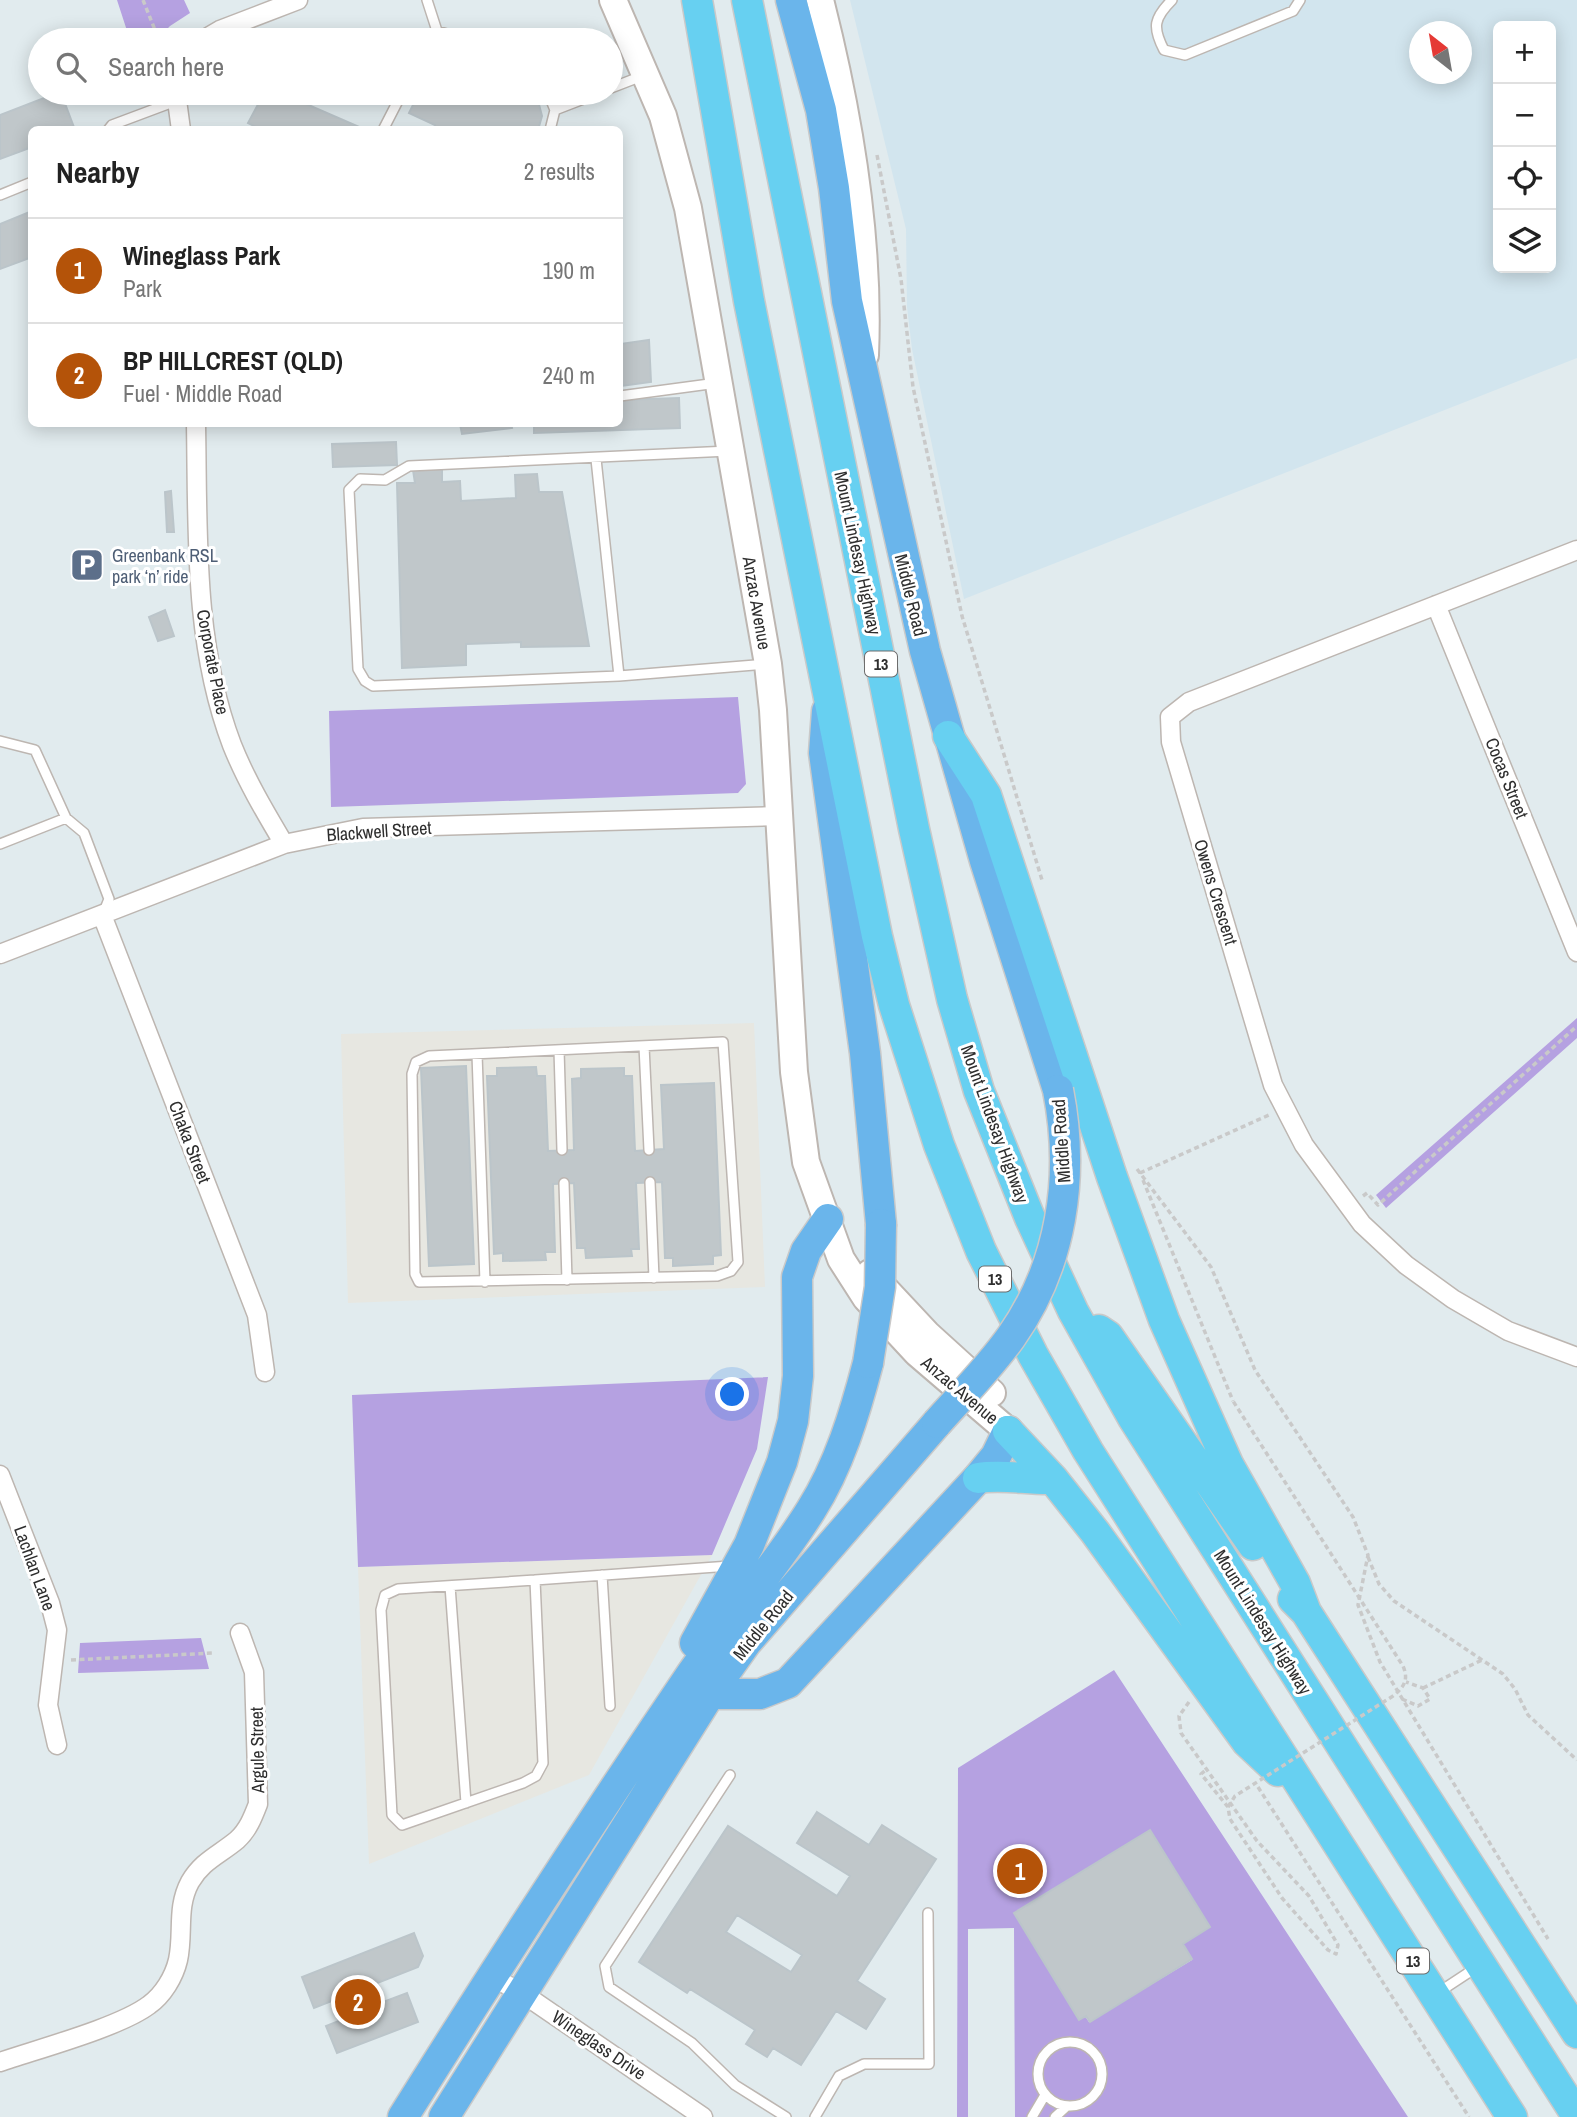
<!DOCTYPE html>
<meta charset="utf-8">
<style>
body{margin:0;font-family:"Archivo Narrow",sans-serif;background:#f6f6f6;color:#222}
.controls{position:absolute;right:21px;top:21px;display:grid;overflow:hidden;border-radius:10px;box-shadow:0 4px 18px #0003}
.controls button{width:63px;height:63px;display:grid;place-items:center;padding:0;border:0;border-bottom:2px solid #e0e0e0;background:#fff;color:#222;font:35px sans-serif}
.compass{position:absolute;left:1409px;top:21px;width:63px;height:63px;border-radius:50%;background:#fff;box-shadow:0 4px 18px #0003;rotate:329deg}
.you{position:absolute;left:733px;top:1395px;width:24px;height:24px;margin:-18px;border:5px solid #fff;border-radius:50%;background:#1a73e8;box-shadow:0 0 0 10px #1a73e833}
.badge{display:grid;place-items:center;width:46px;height:46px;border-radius:50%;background:#b45309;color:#fff;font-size:23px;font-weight:700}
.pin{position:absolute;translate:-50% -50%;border:4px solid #fff;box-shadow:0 2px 7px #0006}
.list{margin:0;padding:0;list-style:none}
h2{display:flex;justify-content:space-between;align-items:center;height:91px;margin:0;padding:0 28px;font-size:30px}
h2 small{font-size:23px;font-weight:400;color:#767676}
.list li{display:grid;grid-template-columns:46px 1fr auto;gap:21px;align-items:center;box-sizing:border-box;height:105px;padding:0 28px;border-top:2px solid #e0e0e0}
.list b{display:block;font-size:26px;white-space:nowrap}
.list p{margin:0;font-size:23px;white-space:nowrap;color:#767676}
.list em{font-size:23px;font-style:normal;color:#767676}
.icon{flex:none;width:38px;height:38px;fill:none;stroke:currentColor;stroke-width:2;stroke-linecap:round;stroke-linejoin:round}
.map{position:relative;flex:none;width:1577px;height:2117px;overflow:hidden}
.search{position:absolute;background:#fff;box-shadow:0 4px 18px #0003;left:28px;top:28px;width:595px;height:77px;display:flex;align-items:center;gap:18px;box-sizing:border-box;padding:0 24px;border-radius:38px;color:#767676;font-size:26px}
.panel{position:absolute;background:#fff;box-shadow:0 4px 18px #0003;left:28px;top:126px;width:595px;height:301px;border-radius:10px}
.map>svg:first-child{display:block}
</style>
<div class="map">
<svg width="1577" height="2117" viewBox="0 0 1577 2117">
<rect width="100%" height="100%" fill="#e1ebee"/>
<path fill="#e7e7e1" d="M754,1023L765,1287L348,1303L341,1034Z
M712,1555L589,1775L369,1864L358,1567Z"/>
<path fill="#d2e5ee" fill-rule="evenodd" d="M850,0H1577V358L964,599L912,349L907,307L906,229ZM1498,26H1551V268H1498ZM1420,32H1462V74H1420Z"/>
<path fill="#b5a1e1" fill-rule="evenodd" d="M117,0H184L190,13L170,26L156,40H130Z
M738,697L746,784L738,793L331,807L329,711Z
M1577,1018V1038L1386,1208L1376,1195Z
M768,1377L757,1449L712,1555L358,1567L352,1395Z
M201,1638L209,1669L78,1673L80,1643Z
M1114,1670L1408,2117H1015L1014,1928L968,1929V2117H957L958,1768ZM1150,1830L1210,1927L1183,1944L1192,1960L1089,2022L1014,1913Z"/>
<path fill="#c0c7ca" stroke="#bbc5ca" stroke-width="2" fill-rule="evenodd" d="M57,93H61L75,130H32V147L0,159V115Z
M269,93H281L366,130H262L248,123L262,97Z
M419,93H536L542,116L538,130H433L435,125L409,113Z
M32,211V257L0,269V224Z
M649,340L651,382L620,386V344Z
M679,398L680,428L534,433V424H620V400Z
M460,424H511L512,428L462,434Z
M396,442L397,465L333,467L332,444Z
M442,469V482L460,481L461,501L516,498L515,475L537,474L539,492H562L589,646L521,647V642L466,644V665L402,668L397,483H415L413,470Z
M171,491L174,532H167L165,492Z
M165,610L174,636L158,641L149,617Z
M466,1066L474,1264L429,1266L421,1068Z
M536,1067L537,1076H545L548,1151L574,1150L572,1079L581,1078V1069L624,1068V1076H632L635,1151L664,1149L661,1085L714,1083L721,1255L713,1256V1264L673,1266V1258H665L662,1182L636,1183L639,1249H631L632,1256L586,1258L585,1248H577L574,1183L553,1184L555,1252H545L546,1260L503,1261V1253L494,1254L487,1076H497V1068Z
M817,1812L869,1845L882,1825L936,1859L857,1981L885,1999L866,2029L836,2011L801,2065L773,2048L767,2057L746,2044L755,2030L690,1989L687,1993L639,1962L728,1826L837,1896L850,1876L797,1843ZM737,1915L802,1955L791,1972L726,1932Z
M1150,1830L1210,1927L1183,1944L1192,1959L1090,2022L1086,2016L1079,2020L1014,1913Z
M414,1933L423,1956L418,1967L314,2008L302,1977Z
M368,1979L378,2004L407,1993L418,2022L337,2053L326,2026L354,2015L344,1989Z"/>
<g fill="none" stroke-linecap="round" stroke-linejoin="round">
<defs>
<path id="service" d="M427,0L437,31L463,39L484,40
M1172,0C1154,18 1152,27 1164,50L1185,55L1293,11L1300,0
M611,88L642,76
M548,93L555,110L599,93
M108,130L112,125L176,101
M383,130L402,93
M550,130L555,110
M0,195L32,182
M620,396L717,383
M729,451L409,466L385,480L360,479L349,490L358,669L365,681L373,686L619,676L767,664
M596,459L619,676
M0,741L35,750L66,818L84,833L109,899L103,914
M0,844L66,818
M723,1042L738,1262L731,1271L717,1276L419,1282L415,1274L412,1074L416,1062L429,1056Z
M644,1046L649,1150
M559,1050L562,1150
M477,1054L485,1282
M650,1182L654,1278
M564,1183L567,1280
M602,1575L610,1706
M535,1580L543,1763L536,1776L523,1783L402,1825L392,1815L381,1610L385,1595L398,1589Z
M535,1580L730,1566
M450,1586L466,1803
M730,1775L605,1966L609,1987L692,2043L735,2085L786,2117
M1439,1992L1477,1967
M1038 2074a32 32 0 1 1 64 0a32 32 0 1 1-64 0Z
M815,2117L839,2076L864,2064H929L928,1913
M1032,2117L1045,2095
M1055,2117L1066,2107"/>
<path id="minor" d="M203,40L220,30L298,0
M176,93L181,130
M196,424C198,531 193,643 232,745C246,780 265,812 284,844
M1577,550L1189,702L1170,717L1171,742L1273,1085L1304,1145L1362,1224L1406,1265L1453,1299L1508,1331L1577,1357
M1436,605L1577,952
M102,915L257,1315L265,1372
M0,954L284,844L363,828L780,816
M0,1475L50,1603L57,1630L48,1705L57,1745
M492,1977L522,1993L703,2117
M0,2062C38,2049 120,2027 149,2005C163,1995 174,1977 178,1960C184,1933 176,1908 190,1882C202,1861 219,1855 237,1840C248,1830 253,1817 258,1804L254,1672L240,1633"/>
<path id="secondary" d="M613,0L663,116L688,208L768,664L773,710L794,1072L806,1162L841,1259L866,1298L917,1353L1008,1431
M820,0C849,114 870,237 865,355
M870,1273L927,1334L992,1393"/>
<path id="primary" d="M791,0L821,110L834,188L847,301L925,651L985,861L1058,1090
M827,711L824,753L865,1053L881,1224
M695,1643L749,1545L782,1462L793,1421L798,1376L797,1277L806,1251L828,1219
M710,1694H760L788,1683L978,1478L996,1456L1008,1431
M403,2117C497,1967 593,1819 692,1673C730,1618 775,1568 811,1510C839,1466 855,1413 868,1363
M444,2117L710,1694L746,1643L937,1423"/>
<path id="trunk" d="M697,0L749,301L877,936L894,1005L939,1145L981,1251L1033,1355L1088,1451L1512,2117
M747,0L914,829L952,999L979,1091L1030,1218L1073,1311L1133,1418L1577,2116
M948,736L986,795L1112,1177L1164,1320L1228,1464L1295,1583L1306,1612
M1099,1330L1108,1336L1253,1545
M1008,1431L1053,1479L1095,1532L1247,1742L1278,1771
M978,1478C1005,1474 1027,1480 1053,1479
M1293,1599L1306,1612L1577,2033"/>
</defs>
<use href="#service" stroke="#bdb6b1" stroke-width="12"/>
<use href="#minor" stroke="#bdb6b1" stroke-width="21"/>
<use href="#secondary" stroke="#bdb6b1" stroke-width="30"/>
<use href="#primary" stroke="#c9c9c9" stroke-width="33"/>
<use href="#trunk" stroke="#c9c9c9" stroke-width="33"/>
<path stroke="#c9c9c9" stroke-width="3.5" stroke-dasharray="5 3.5" stroke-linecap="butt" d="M143,0L159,40
M877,155L901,279L913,387L962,616L1042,880
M1137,1169L1211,1267L1255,1370L1353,1517L1368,1555L1358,1605L1380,1662L1548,1939
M1140,1173L1269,1115
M1143,1180L1233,1401
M1363,1196L1367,1193L1378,1205L1577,1026
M1368,1557L1379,1584L1394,1601L1503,1674L1515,1689L1528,1715L1577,1760
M71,1660L213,1653
M1423,1688L1482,1660
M1402,1699L1418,1706L1430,1699L1423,1688L1406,1682
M1189,1702L1179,1716L1181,1733L1257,1841L1309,1896L1338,1945L1336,1954L1328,1950L1282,1898L1230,1819L1228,1807L1201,1774L1207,1769
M1258,1787L1469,2117"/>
<use href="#service" stroke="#fff" stroke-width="9"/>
<use href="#minor" stroke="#fff" stroke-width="18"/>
<use href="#secondary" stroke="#fff" stroke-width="26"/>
<use href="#primary" stroke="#6ab5eb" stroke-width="30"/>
<use href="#trunk" stroke="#67d0f1" stroke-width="30"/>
<defs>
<path id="primary-bridge" d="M868,1363L880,1287L881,1224
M937,1423C962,1395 989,1368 1011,1337C1062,1265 1075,1176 1058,1090"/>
</defs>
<use href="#primary-bridge" stroke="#c9c9c9" stroke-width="33" stroke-linecap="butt"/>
<path stroke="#c9c9c9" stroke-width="3.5" stroke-dasharray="5 3.5" stroke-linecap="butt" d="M1228,1807L1235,1796L1393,1696C1404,1687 1409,1680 1403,1666L1233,1401"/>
<use href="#primary-bridge" stroke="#6ab5eb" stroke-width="30"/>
</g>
<defs>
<symbol id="parking-square" viewBox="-11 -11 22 22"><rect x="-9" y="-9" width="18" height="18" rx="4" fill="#5c6f8a" stroke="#fff"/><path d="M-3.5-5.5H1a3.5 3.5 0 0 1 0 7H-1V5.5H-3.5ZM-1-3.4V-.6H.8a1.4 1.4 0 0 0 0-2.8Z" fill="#fff"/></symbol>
</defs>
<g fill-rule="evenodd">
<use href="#parking-square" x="68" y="546" width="38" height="38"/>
</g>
<g text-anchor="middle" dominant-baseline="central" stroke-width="6" stroke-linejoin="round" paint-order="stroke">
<g fill="#fff" stroke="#6d6d6d" stroke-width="2">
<rect x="865" y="651.5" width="32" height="25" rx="5"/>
<rect x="979" y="1266.5" width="32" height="25" rx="5"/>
<rect x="1397" y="1948.5" width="32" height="25" rx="5"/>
</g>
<g font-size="16" font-weight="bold" fill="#2e2e2e">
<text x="881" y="664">13</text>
<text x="995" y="1279">13</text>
<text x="1413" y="1961">13</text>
</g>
<g font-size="18" fill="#2e2e2e" stroke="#fff">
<text transform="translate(858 553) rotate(78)">Mount Lindesay Highway</text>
<text transform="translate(911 595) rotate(76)">Middle Road</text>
<text transform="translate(757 603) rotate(80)">Anzac Avenue</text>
<text transform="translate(213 662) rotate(79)">Corporate Place</text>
<text transform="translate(1507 778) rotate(68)">Cocas Street</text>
<text transform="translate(379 831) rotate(-4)">Blackwell Street</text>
<text transform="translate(1216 892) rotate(73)">Owens Crescent</text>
<text transform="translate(995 1124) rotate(70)">Mount Lindesay Highway</text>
<text transform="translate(1061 1141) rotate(-94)">Middle Road</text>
<text transform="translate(190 1142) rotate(69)">Chaka Street</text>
<text transform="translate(960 1390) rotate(40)">Anzac Avenue</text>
<text transform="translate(35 1568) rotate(70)">Lachlan Lane</text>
<text transform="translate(1263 1622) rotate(58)">Mount Lindesay Highway</text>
<text transform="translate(763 1625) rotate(-51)">Middle Road</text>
<text transform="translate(257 1750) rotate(-91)">Argule Street</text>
<text transform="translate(599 2045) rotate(34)">Wineglass Drive</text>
</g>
<g font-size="18" fill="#4e5e75" stroke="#fff" text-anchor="start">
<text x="112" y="555">Greenbank RSL<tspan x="112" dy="21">park ‘n’ ride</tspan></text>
</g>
</g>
</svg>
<div class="controls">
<button>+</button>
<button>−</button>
<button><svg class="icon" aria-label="locate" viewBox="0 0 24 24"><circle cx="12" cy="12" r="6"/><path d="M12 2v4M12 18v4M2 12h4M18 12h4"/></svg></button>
<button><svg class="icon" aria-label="layers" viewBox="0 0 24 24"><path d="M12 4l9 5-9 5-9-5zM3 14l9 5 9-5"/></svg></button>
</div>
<svg class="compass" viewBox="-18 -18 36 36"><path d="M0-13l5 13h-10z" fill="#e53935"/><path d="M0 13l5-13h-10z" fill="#767676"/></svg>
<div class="you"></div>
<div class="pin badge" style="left:1020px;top:1871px">1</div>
<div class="pin badge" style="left:358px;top:2002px">2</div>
<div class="search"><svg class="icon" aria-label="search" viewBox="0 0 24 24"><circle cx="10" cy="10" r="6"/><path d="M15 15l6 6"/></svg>Search here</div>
<section class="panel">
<h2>Nearby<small>2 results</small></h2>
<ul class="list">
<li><span class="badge">1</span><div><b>Wineglass Park</b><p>Park</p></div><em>190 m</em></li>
<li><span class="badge">2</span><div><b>BP HILLCREST (QLD)</b><p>Fuel · Middle Road</p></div><em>240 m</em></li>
</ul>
</section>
</div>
